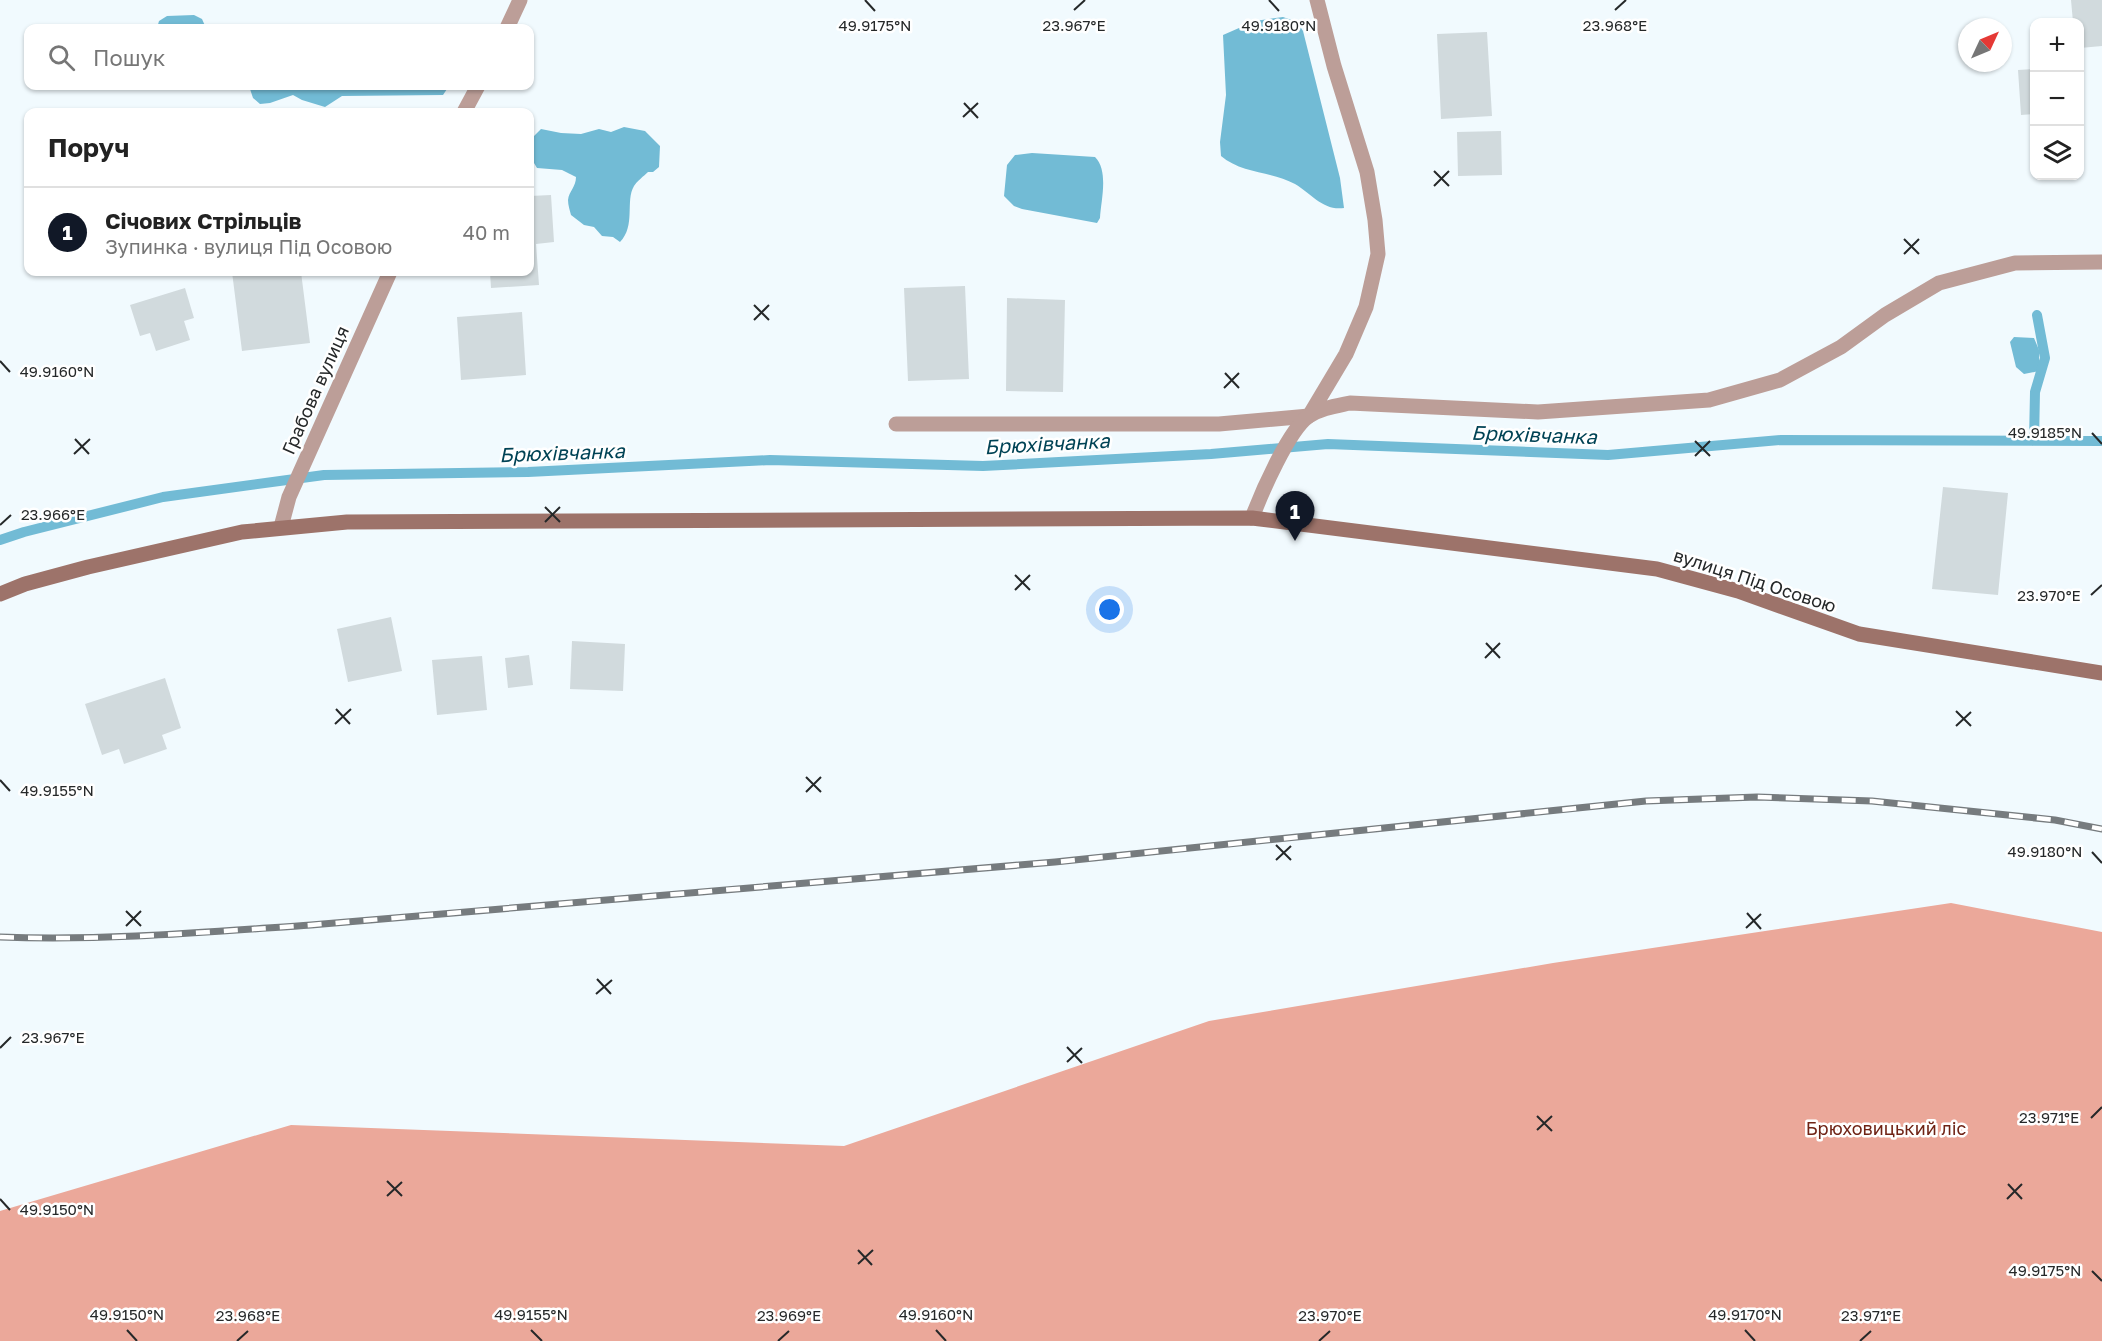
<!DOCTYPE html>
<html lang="uk">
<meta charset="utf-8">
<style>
body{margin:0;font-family:"Golos Text",sans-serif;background:#f2f2f2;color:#222}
.controls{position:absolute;right:18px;top:18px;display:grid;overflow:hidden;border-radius:12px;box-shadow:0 2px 4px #0004}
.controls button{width:54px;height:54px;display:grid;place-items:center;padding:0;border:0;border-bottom:2px solid #e0e0e0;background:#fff;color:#222;font:30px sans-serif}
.compass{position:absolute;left:1958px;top:18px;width:54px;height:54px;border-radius:50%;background:#fff;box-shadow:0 2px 4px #0004;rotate:46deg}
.you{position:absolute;left:1110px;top:610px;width:21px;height:21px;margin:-15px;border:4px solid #fff;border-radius:50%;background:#1a73e8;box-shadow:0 0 0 9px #1a73e833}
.badge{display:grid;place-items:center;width:39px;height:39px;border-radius:50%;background:#111827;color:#fff;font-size:20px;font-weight:700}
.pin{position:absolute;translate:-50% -50px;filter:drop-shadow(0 2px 3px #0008)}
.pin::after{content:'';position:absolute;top:32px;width:21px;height:18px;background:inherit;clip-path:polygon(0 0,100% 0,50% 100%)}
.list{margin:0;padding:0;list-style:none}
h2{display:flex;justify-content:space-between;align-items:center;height:78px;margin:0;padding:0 24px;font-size:26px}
h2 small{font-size:20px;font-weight:400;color:#767676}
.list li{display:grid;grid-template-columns:39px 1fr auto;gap:18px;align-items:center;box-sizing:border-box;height:90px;padding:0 24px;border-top:2px solid #e0e0e0}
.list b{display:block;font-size:22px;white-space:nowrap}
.list p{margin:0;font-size:20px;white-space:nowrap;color:#767676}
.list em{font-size:20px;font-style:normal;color:#767676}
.icon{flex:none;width:33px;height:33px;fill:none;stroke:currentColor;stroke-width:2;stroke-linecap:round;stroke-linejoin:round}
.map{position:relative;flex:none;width:2102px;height:1341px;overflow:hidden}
.search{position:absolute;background:#fff;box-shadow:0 2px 4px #0004;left:24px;top:24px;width:510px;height:66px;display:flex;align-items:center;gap:15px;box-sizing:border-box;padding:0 21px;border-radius:12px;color:#767676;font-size:22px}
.panel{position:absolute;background:#fff;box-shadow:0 2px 4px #0004;left:24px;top:108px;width:510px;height:168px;border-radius:12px}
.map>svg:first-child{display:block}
</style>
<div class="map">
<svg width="2102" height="1341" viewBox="0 0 2102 1341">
<rect width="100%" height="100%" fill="#f1fafe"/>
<path fill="#eba89a" d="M1951,903L2102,932V1341H0V1211L291,1125L844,1146L1209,1021L1553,963Z"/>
<path fill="#72bbd5" d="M194,15L202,19L206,28H157L159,21L167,16Z
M1283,17L1297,22L1303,31L1340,178L1344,208C1323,211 1312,194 1295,184C1272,171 1242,174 1221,156L1220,142L1226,95L1223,35L1255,21Z
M249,86H449L443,95L342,96L325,107L302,100L293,95L270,103L260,104L253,98Z
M624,127L645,131L660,146L659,167L653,172H648C644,176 637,181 634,186C625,201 636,226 620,242L613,237L602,236L594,227L584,225L571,215C570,211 568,205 568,200C569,191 576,187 576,177L562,170L537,168L531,158L530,140L541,129L561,133L581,134L599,129L611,132Z
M1032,153L1095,157C1109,171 1101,200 1100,218L1097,223L1022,209L1014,206L1004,196L1007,165L1015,155Z
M2014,337L2034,338L2039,350V371L2024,374L2016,367L2010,342Z"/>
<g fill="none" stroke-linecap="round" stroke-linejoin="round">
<path stroke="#72bbd5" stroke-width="10" d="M2034,441L2035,392L2045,358L2037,315
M0,540L24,532L163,497L324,475L528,472L770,460L983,466L1211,454L1328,444L1608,455L1781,440L2102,441"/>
</g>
<path fill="#d1dadd" d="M2071,0H2102V46L2080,48V22H2073Z
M1487,32L1492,116L1441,119L1437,34Z
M2034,69V114L2021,115L2018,70Z
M1501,131L1502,175L1458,176L1457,132Z
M551,195L554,242L536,244L539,285L491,288L490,272H530V196Z
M232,272H301L310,343L242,351Z
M965,286L969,379L908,381L904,288Z
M185,288L194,318L184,321L190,340L156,351L150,333L140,336L130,305Z
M1007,298L1065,300L1063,392L1006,391Z
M522,312L526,375L461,380L457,317Z
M1943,487L2008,493L1998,595L1932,589Z
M391,617L402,671L348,682L337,629Z
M572,641L625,644L623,691L570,689Z
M529,655L533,685L508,688L505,658Z
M482,656L487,710L437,715L432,660Z
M165,678L181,728L162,735L167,749L124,764L119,749L102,755L85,704Z"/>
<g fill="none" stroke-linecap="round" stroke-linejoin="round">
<path stroke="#bc9e98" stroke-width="15" d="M896,424H1219L1309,416"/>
<path stroke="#bc9e98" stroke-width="15" d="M507,28L520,0
M464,112L478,86
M1309,416L1346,354L1366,307L1378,254L1375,220L1367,172L1334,66L1317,0
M1252,518C1261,494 1289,429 1309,416C1321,408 1336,406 1350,403L1538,412L1709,400L1780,380L1841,347L1885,315L1939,283L2015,263L2102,262
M281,527L289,497L390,272"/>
<path stroke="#9d736a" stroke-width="15" d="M0,594L25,584L88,567L242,532L347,522L1252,518L1657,569L1738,591L1859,634L2102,673"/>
<defs>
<path id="rail" d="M0,937C104,941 208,932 311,925L1055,862L1646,801L1757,797L1872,801L2055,820L2102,829"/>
</defs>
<use href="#rail" stroke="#767b7e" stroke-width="7"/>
<use href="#rail" stroke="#fff" stroke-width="4.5" stroke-dasharray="14" stroke-linecap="butt"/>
</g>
<path fill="none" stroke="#252829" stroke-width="2" d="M865,0L875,11M1269,0L1279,11M1074,10L1085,0M1615,10L1626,0M964,103L978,118M963,117L978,103M1434,171L1449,186M1434,186L1449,171M1904,239L1919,254M1904,254L1919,239M754,305L769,320M754,320L769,305M0,361L10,372M1225,373L1239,388M1224,388L1239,373M2092,433L2102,444M75,439L89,454M1695,441L1710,456M74,454L90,439M1695,456L1710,441M545,507L560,522M545,522L560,507M0,525L11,515M1015,575L1030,590M1015,590L1030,575M2091,595L2102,585M1486,643L1500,658M1485,658L1500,643M336,709L350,724M1956,711L1971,726M335,724L351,709M1956,726L1971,712M806,777L821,792M0,780L10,791M806,792L821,777M1276,845L1291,860M2092,852L2102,863M1276,860L1291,846M126,911L141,926M1747,913L1761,929M126,926L141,911M1746,928L1761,914M597,979L611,994M596,994L612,980M1067,1047L1082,1063M0,1048L11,1037M1067,1062L1082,1048M1537,1116L1552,1131M2091,1118L2102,1107M1537,1130L1552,1116M387,1181L402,1196M2008,1184L2022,1199M387,1196L402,1182M0,1199L10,1210M2007,1199L2022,1184M858,1250L872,1265M858,1264L873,1250M2092,1271L2102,1281M127,1330L137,1341M531,1330L542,1341M936,1330L946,1341M1745,1330L1755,1341M237,1341L248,1331M778,1341L789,1331M1319,1341L1330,1331M1860,1341L1871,1331"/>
<g text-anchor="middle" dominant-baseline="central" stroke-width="5" stroke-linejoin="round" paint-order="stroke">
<g font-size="18" fill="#252829" stroke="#fff">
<text transform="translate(315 390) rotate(-66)">Грабова вулиця</text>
<text transform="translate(1755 580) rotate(18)">вулиця Під Осовою</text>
</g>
<g font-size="18" fill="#6f2315" stroke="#fff">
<text x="1886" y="1128">Брюховицький ліс</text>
</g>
<g font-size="20" font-style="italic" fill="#004355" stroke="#fff">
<text transform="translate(1534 434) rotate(2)">Брюхівчанка</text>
<text transform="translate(1047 443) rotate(-3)">Брюхівчанка</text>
<text transform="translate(562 452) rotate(-2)">Брюхівчанка</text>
</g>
</g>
<g font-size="15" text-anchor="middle" fill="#252829" stroke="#fff" stroke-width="5" stroke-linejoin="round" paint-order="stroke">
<text x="1074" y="31">23.967°E</text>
<text x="1615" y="31">23.968°E</text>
<text x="875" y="31">49.9175°N</text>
<text x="1279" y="31">49.9180°N</text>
<text x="57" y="377">49.9160°N</text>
<text x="2045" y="438">49.9185°N</text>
<text x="53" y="520">23.966°E</text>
<text x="2049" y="601">23.970°E</text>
<text x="57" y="796">49.9155°N</text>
<text x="2045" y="857">49.9180°N</text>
<text x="53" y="1043">23.967°E</text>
<text x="2049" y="1123">23.971°E</text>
<text x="57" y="1215">49.9150°N</text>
<text x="2045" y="1276">49.9175°N</text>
<text x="127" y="1320">49.9150°N</text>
<text x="531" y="1320">49.9155°N</text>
<text x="936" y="1320">49.9160°N</text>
<text x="1745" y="1320">49.9170°N</text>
<text x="248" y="1321">23.968°E</text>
<text x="789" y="1321">23.969°E</text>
<text x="1330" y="1321">23.970°E</text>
<text x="1871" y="1321">23.971°E</text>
</g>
</svg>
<div class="controls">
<button>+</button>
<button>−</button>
<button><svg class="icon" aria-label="layers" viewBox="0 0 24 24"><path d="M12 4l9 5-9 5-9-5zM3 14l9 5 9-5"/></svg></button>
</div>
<svg class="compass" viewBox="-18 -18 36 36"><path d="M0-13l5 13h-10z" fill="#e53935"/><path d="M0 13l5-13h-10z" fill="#767676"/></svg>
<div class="you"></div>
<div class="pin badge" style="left:1295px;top:541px">1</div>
<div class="search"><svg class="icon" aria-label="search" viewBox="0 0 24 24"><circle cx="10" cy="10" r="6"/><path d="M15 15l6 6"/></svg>Пошук</div>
<section class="panel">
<h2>Поруч<small></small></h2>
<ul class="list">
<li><span class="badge">1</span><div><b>Січових Стрільців</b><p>Зупинка · вулиця Під Осовою</p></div><em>40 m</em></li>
</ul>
</section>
</div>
